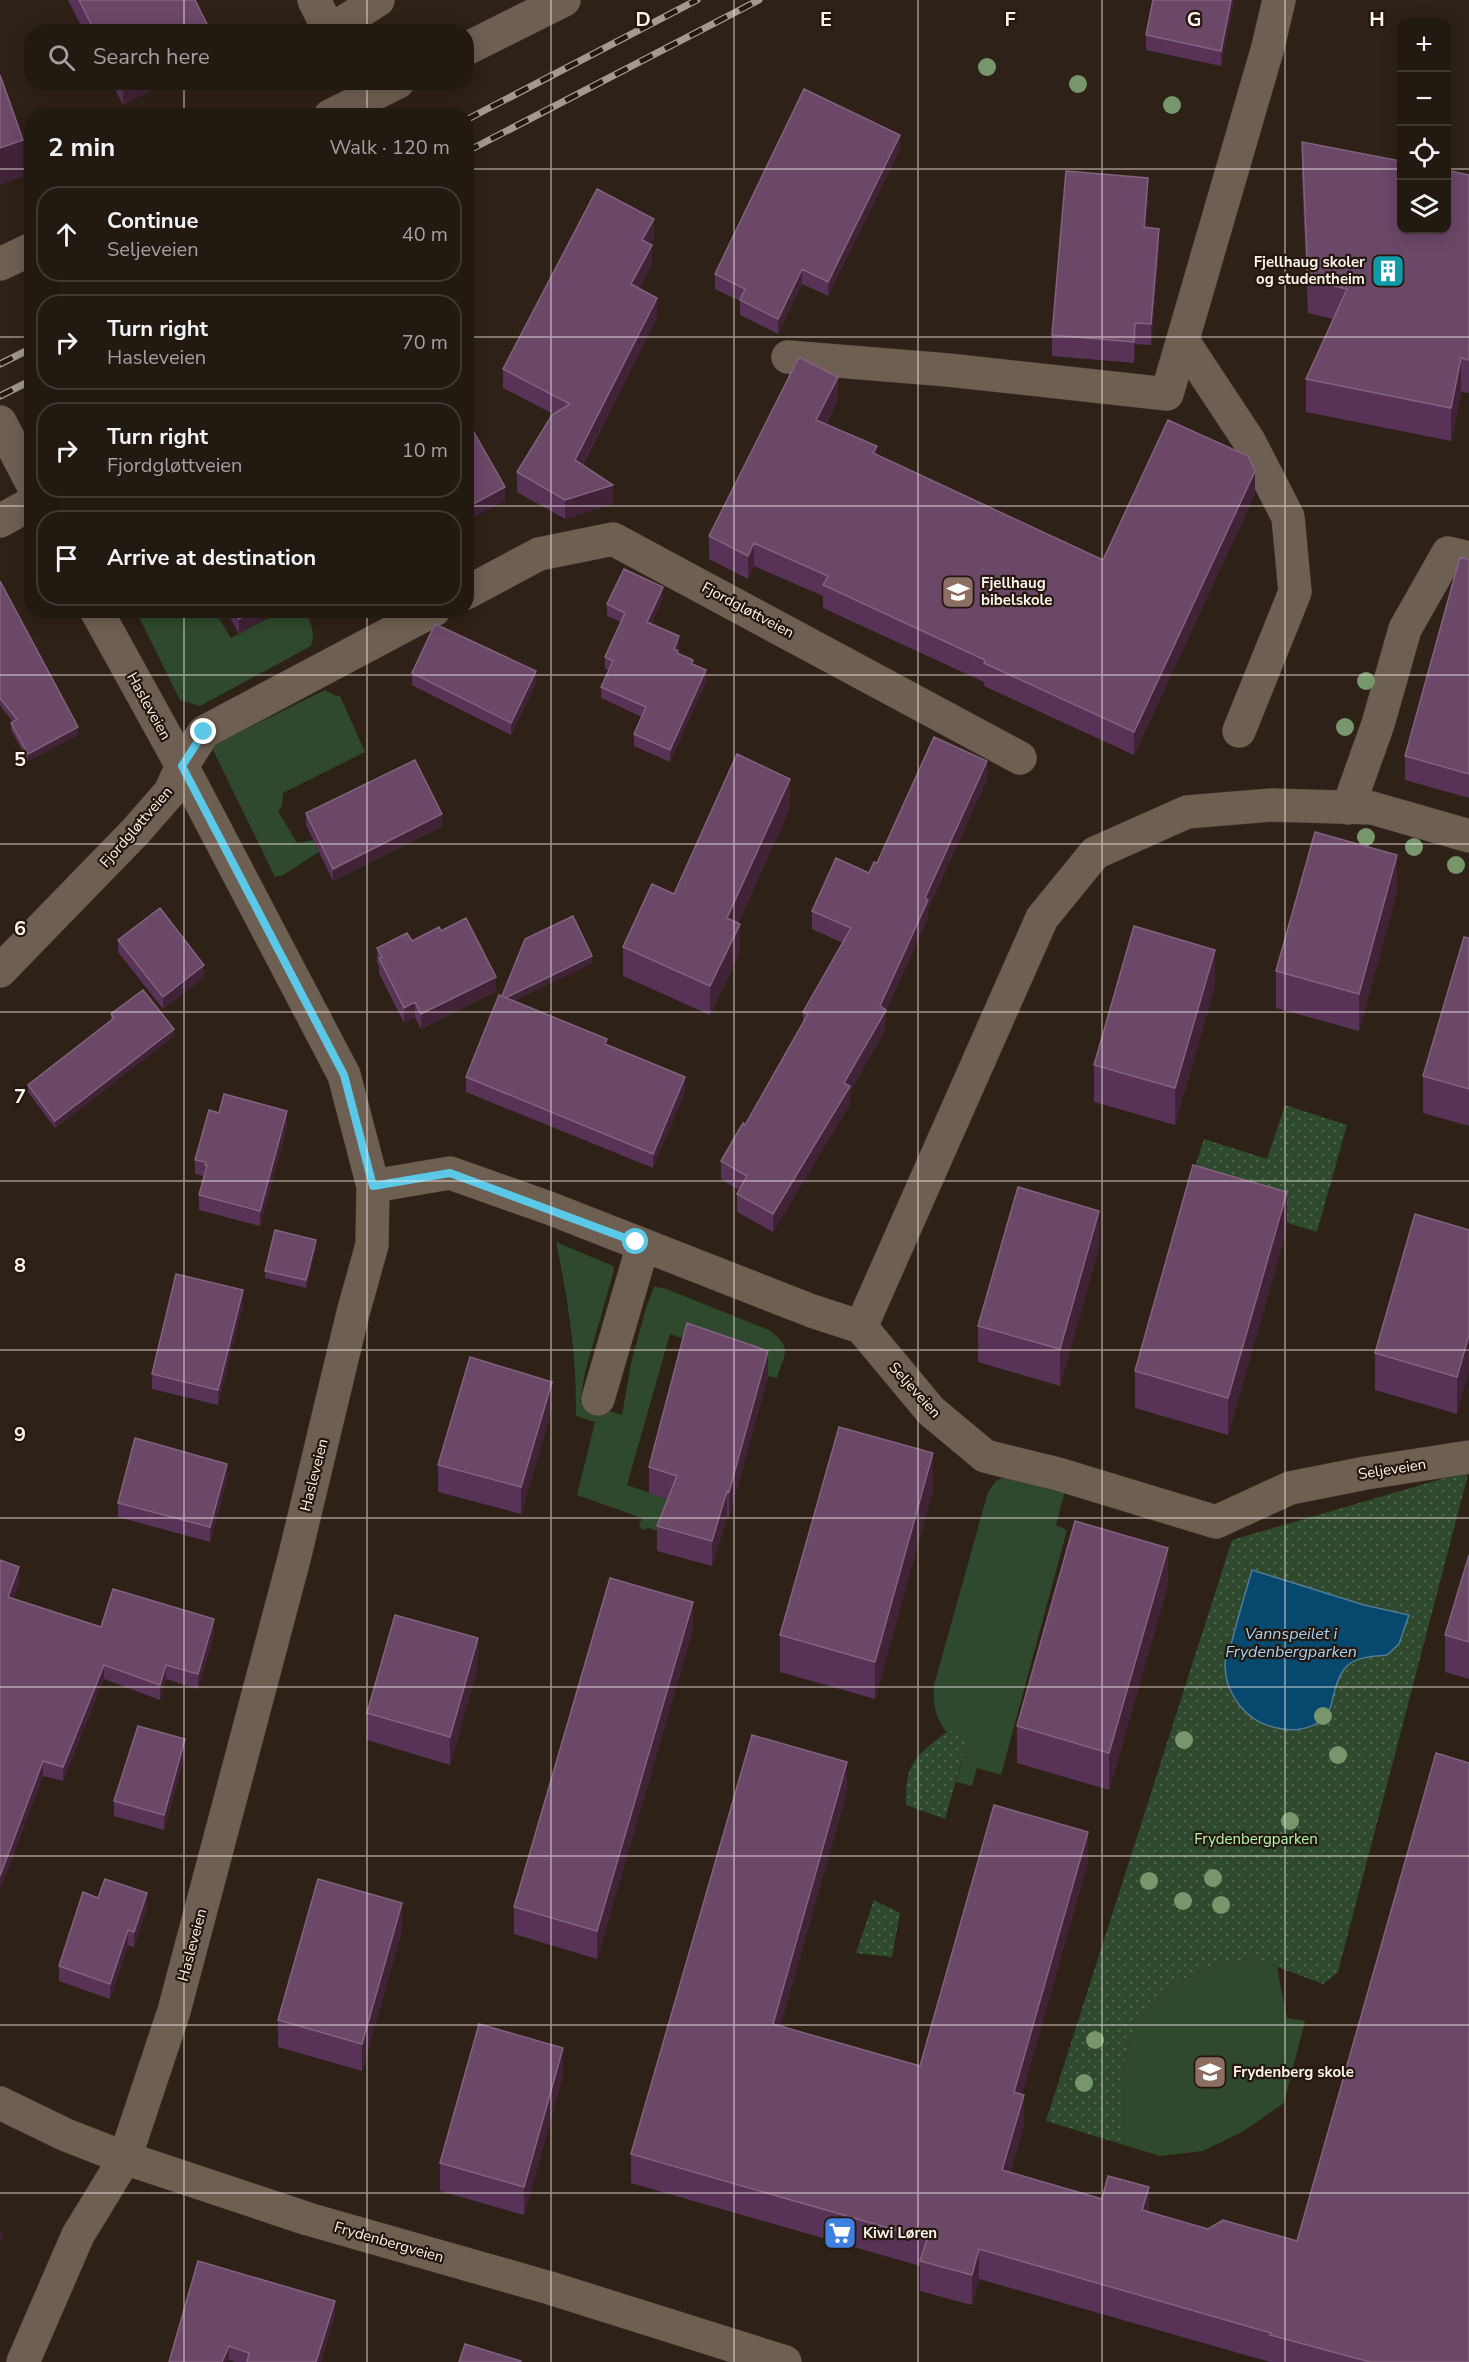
<!DOCTYPE html>
<meta charset="utf-8">
<style>
body{margin:0;font-family:"Nunito Sans",sans-serif;background:#2e261f;color:#f1f3f6}
.controls{position:absolute;right:18px;top:18px;display:grid;overflow:hidden;border-radius:12px;box-shadow:0 3px 15px #0003}
.controls button{width:54px;height:54px;display:grid;place-items:center;padding:0;border:0;border-bottom:2px solid #3f3831;background:#221911;color:#f1f3f6;font:30px sans-serif}
.stop{position:absolute;width:18px;height:18px;margin:-14px;border:4px solid #5bc8e7;border-radius:50%;background:#fff}
.stop.end{background:#5bc8e7;border-color:#fff;box-shadow:0 2px 6px #0008}
.list{margin:0;padding:0;list-style:none}
h2{display:flex;justify-content:space-between;align-items:center;height:78px;margin:0;padding:0 24px;font-size:26px}
h2 small{font-size:20px;font-weight:400;color:#a2a09f}
.list li{display:grid;grid-template-columns:39px 1fr auto;gap:18px;align-items:center;box-sizing:border-box;height:96px;margin:0 12px 12px;padding:0 12px;border:2px solid #3f3831;border-radius:24px}
.list b{display:block;font-size:22px;white-space:nowrap}
.list p{margin:0;font-size:20px;white-space:nowrap;color:#a2a09f}
.list em{font-size:20px;font-style:normal;color:#a2a09f}
.icon{flex:none;width:33px;height:33px;fill:none;stroke:currentColor;stroke-width:2;stroke-linecap:round;stroke-linejoin:round}
.map{position:relative;flex:none;width:1469px;height:2362px;overflow:hidden}
.search{position:absolute;background:#221911;box-shadow:0 3px 15px #0003;left:24px;top:24px;width:450px;height:66px;display:flex;align-items:center;gap:15px;box-sizing:border-box;padding:0 21px;border-radius:24px;color:#a2a09f;font-size:22px}
.panel{position:absolute;background:#221911;box-shadow:0 3px 15px #0003;left:24px;top:108px;width:450px;height:510px;border-radius:24px}
.map>svg:first-child{display:block}
</style>
<div class="map">
<svg width="1469" height="2362" viewBox="0 0 1469 2362">
<defs>
<pattern id="park-dots" width="8" height="8" patternUnits="userSpaceOnUse" patternTransform="scale(1.5)"><rect width="8" height="8" fill="#2e492d"/><path d="M2 2h.1M6 6h.1" fill="none" stroke="#4d644c" stroke-width="1.8" stroke-linecap="round"/></pattern>
</defs>
<rect width="100%" height="100%" fill="#2e2117"/>
<path fill="#2e492d" d="M136,611H211L215,612L231,638L282,611H306L312,628L313,638L311,646L200,706L180,700Z
M325,690L336,696H340L365,752L283,793L282,806L278,811L297,843L313,840L319,852L283,875L275,877L211,746Z
M556,1242L613,1266L614,1270L585,1372L580,1402L622,1415L632,1359L646,1308L654,1287L664,1288L769,1330C793,1348 785,1352 777,1378L768,1376L707,1347L670,1334L627,1485L724,1519L662,1527L661,1532L648,1528L643,1530L639,1526L642,1518L577,1495L595,1422L576,1416C577,1356 568,1300 556,1242Z
M1007,1475L1065,1491L1056,1525L1067,1530L1001,1775L977,1768L972,1786L956,1782L966,1745L948,1731L946,1732C935,1716 933,1704 934,1685L988,1492L996,1481Z
M1253,1958L1277,1967L1287,2018L1305,2021L1284,2103L1242,2132L1203,2151L1160,2156L1124,2145L1123,2098L1125,2059L1136,2024L1169,1988L1212,1965Z"/>
<path fill="url(#park-dots)" d="M1285,1105L1347,1125L1317,1232L1187,1192L1204,1139L1267,1159Z
M1469,1471L1338,1972L1323,1984L1253,1958L1212,1965L1169,1988L1136,2024L1125,2059L1123,2098L1124,2145L1046,2121L1232,1540Z
M948,1731C958,1731 965,1735 966,1745L945,1819L906,1805C904,1763 917,1755 948,1731Z
M874,1900L900,1913L892,1957L856,1953Z"/>
<path fill="#06486e" stroke="#507b94" stroke-width="1.5" d="M1252,1570L1364,1605L1409,1615L1399,1644L1387,1655C1352,1658 1342,1660 1333,1697C1332,1703 1329,1713 1324,1718C1310,1731 1290,1732 1273,1727C1246,1721 1226,1694 1225,1667C1224,1659 1229,1648 1232,1641C1238,1617 1245,1594 1252,1570Z"/>
<g fill="none" stroke-linecap="round" stroke-linejoin="round">
<defs>
<path id="minor" d="M314,0L330,32
M330,31L378,0
M466,49L564,0
M330,116L398,82
M0,264L32,249
M1183,341L1249,441L1288,517L1295,592L1239,731
M788,357L948,370L1167,394L1268,47L1279,0
M0,422L32,483
M0,521L32,503
M466,593L539,554L613,539L1020,758
M1348,808L1378,724L1405,629L1448,553L1469,558
M0,971L136,831L170,792L182,766L204,732L434,610
M373,1186L450,1173L549,1208L812,1311L861,1327L931,1411L985,1456L1058,1474L1216,1522L1290,1488L1366,1473L1469,1457
M861,1327L1042,918L1095,853L1187,812L1272,805L1372,808L1469,836
M598,1399L643,1245
M0,2103L66,2135L125,2158L308,2219L550,2288L785,2362
M23,2362L78,2235L125,2158L174,2011L294,1559L353,1313L372,1245L373,1186L344,1075L182,766L96,610"/>
</defs>
<use href="#minor" stroke="#493e36" stroke-width="34"/>
<use href="#minor" stroke="#6e5f53" stroke-width="33"/>
<defs>
<path id="rail" d="M466,120L697,0
M466,152L759,0
M0,364L32,348
M0,396L32,380"/>
</defs>
<use href="#rail" stroke="#a49991" stroke-width="7"/>
<use href="#rail" stroke="#24180e" stroke-width="4.5" stroke-dasharray="14" stroke-linecap="butt"/>
</g>
<g fill="#77966b">
<circle cx="987" cy="67" r="9"/>
<circle cx="1078" cy="84" r="9"/>
<circle cx="1172" cy="105" r="9"/>
<circle cx="1366" cy="681" r="9"/>
<circle cx="1345" cy="727" r="9"/>
<circle cx="1366" cy="837" r="9"/>
<circle cx="1414" cy="847" r="9"/>
<circle cx="1456" cy="865" r="9"/>
<circle cx="1323" cy="1716" r="9"/>
<circle cx="1184" cy="1740" r="9"/>
<circle cx="1338" cy="1755" r="9"/>
<circle cx="1290" cy="1821" r="9"/>
<circle cx="1213" cy="1878" r="9"/>
<circle cx="1149" cy="1881" r="9"/>
<circle cx="1183" cy="1901" r="9"/>
<circle cx="1221" cy="1905" r="9"/>
<circle cx="1095" cy="2040" r="9"/>
<circle cx="1084" cy="2083" r="9"/>
</g>
<path fill="#593258" d="M68,0H195L211,32H84Z
M1234,0L1221,66L1146,50V35Z
M111,82H166L123,105Z
M1302,142L1469,175V393L1461,392L1451,441L1306,412V379L1333,319L1308,313L1302,176Z
M900,149L828,296L802,284L778,334L740,315V301L715,289V274Z
M1148,199L1146,227L1159,250L1151,345L1135,344L1134,363L1052,356V335Z
M654,238L650,244L652,264L639,289L657,317L583,465L613,504L565,519L517,492V472L553,414L503,388V369Z
M838,399L826,424L877,455L1103,560L1255,494L1134,755L984,686V682L823,608V596L754,566L748,579L709,559V536Z
M1469,560V798L1405,780V756Z
M0,581L78,735L28,761L11,730V723L13,722L0,705Z
M663,598L651,624L679,648L678,651V654L693,665L706,682L670,762L634,746V734L642,717L601,698V687L609,670L605,669V657L621,622L607,616V604Z
M226,610H280L239,634Z
M412,673L536,683L511,735L412,685Z
M987,779L928,909V918L886,1010V1028L850,1092V1104L773,1232L737,1212V1194L739,1190L721,1179V1161L745,1125L803,1022V1012L843,943L812,929V911L869,873L877,863Z
M790,808L738,923L740,953L710,1015L623,976V947L674,894Z
M306,813L442,826L333,881L306,825Z
M1397,892L1359,1031L1276,1008V971Z
M441,931L496,991L421,1029L415,1017L404,1023L379,973V966L377,963V948L412,941Z
M1469,938V1126L1423,1113V1076Z
M118,940L204,977L163,1009L118,952Z
M592,963L514,1001L607,1045L685,1091L653,1168L466,1092V1077L502,996Z
M1215,986L1175,1125L1094,1102V1065Z
M111,1014L174,1036L55,1128L28,1092V1085L111,1020Z
M219,1113L287,1126L260,1226L199,1210V1195L204,1176L195,1174V1160Z
M1287,1228L1228,1435L1135,1408V1371Z
M1469,1230L1457,1414L1375,1390V1353Z
M1099,1247L1060,1386L978,1362V1326Z
M316,1248L306,1288L265,1278V1271Z
M243,1304L218,1405L152,1389V1374Z
M768,1376L729,1517H727L712,1566L657,1551V1526L668,1499L649,1493V1467Z
M552,1409L521,1514L438,1492V1465Z
M227,1479L210,1542L118,1517V1503Z
M933,1490L875,1699L780,1672V1635Z
M1469,1555V1679L1445,1672V1635Z
M0,1560L19,1582L13,1599L101,1627L214,1634L198,1689L166,1679L160,1700L104,1679L63,1781L43,1776L0,1890Z
M1168,1584L1109,1790L1017,1763V1726Z
M693,1629L597,1959L514,1934V1907Z
M478,1666L450,1765L367,1740V1713Z
M185,1754L164,1830L114,1816V1801Z
M847,1791L780,2026L920,2066L1088,1862L1022,2094L1024,2125L1010,2172L1149,2212L1469,2362H1270L979,2279L972,2305L920,2291V2266L631,2183V2154Z
M98,1898L147,1908L134,1947L128,1945L110,1999L59,1981V1966Z
M402,1930L362,2071L278,2047V2020Z
M563,2075L524,2215L440,2191V2163Z
M335,2314L321,2362H235L229,2360L228,2362H169Z"/>
<path fill="#412337" d="M1231,0H1234L1221,66V51Z
M126,82H166L123,105V84Z
M900,135V149L828,296V282Z
M23,140V177L0,185V148Z
M1148,178V199L1144,249V227Z
M654,219V238L642,260V240Z
M1159,229V250L1151,345V324Z
M652,245V264L631,304V284Z
M802,269V284L778,334V319Z
M657,298V317L575,479V460Z
M1135,323V344L1134,363V342Z
M1461,358V392L1451,441V408Z
M838,377V399L816,442V420Z
M877,446V468L873,453Z
M1255,471V494L1134,755V732Z
M613,485V504L565,519V500Z
M505,487V501L466,521V508Z
M754,543V566L748,579V556Z
M663,587V598L647,633V622Z
M254,610H280L239,634V619Z
M679,636V648L677,653L678,651V663L674,649Z
M706,670V682L670,762V750Z
M536,671V683L511,735V723Z
M78,727V735L28,761V754Z
M987,761V779L928,909V918L884,1014L886,1010V1028L850,1092V1104L773,1232V1214L844,1083L880,1006L925,898Z
M790,779V808L727,947V918Z
M442,814V826L333,881V869Z
M1397,855V892L1359,1031V994Z
M740,924V953L710,1015V986Z
M1215,950V986L1175,1125V1088Z
M592,956V963L500,1008V1000Z
M204,965V977L163,1009V997Z
M496,977V991L421,1029V1014Z
M415,1002V1017L404,1023V1008Z
M174,1029V1036L55,1128V1121Z
M685,1077V1091L653,1168V1154Z
M287,1111V1126L260,1226V1211Z
M1287,1192V1228L1228,1435V1398Z
M1099,1211V1247L1060,1386V1349Z
M316,1240V1248L306,1288V1280Z
M243,1290V1304L218,1405V1390Z
M1469,1335V1372L1457,1414V1377Z
M768,1351V1376L729,1517V1492Z
M552,1382V1409L521,1514V1487Z
M933,1453V1490L875,1699V1662Z
M227,1464V1479L210,1542V1527Z
M727,1491V1517L712,1566V1541Z
M1168,1548V1584L1109,1790V1753Z
M19,1567V1582L8,1612V1597Z
M693,1602V1629L597,1959V1931Z
M214,1619V1634L198,1689V1674Z
M478,1638V1666L450,1765V1737Z
M104,1665V1679L63,1781V1767Z
M166,1665V1679L160,1700V1685Z
M185,1739V1754L164,1830V1815Z
M43,1761V1776L0,1890V1876Z
M847,1762V1791L773,2053V2024Z
M1088,1832V1862L1014,2122V2092Z
M147,1893V1908L134,1947V1932Z
M402,1903V1930L362,2071V2044Z
M128,1930V1945L110,1999V1984Z
M563,2048V2075L524,2215V2187Z
M1024,2095V2125L1002,2199V2170Z
M1149,2187V2216L1142,2210Z
M2,2229V2237L0,2241V2233Z
M979,2249V2279L972,2305V2275Z
M335,2301V2314L321,2362H316Z
M229,2346V2360L228,2362H222Z"/>
<path fill="#6b4768" stroke="#82627d" stroke-width="1.5" d="M79,0H195L211,32H95Z
M1153,0H1231L1221,51L1146,35Z
M0,75L23,140L0,148Z
M804,89L900,135L828,282L802,269L778,319L740,300L745,289L715,274Z
M1302,142L1401,161V230H1446V170L1469,175V360L1461,358L1451,408L1306,379L1347,289L1308,280Z
M1066,171L1148,178L1144,227L1159,229L1151,324L1135,323L1134,342L1052,335Z
M597,189L654,219L642,240L652,245L631,284L657,298L575,460L613,485L565,500L517,472L552,415L570,404L503,369Z
M799,357L838,377L816,420L877,446L873,453L1103,560L1168,420L1248,456L1255,471L1134,732L984,663L985,660L823,585L828,576L754,543L748,556L709,536Z
M471,427L505,487L466,508V429Z
M1460,557L1469,560V774L1405,756Z
M624,569L663,587L647,622L679,636L674,649L678,651L677,653L693,660L692,664L706,670L670,750L634,734L646,707L601,687L613,661L605,657L625,613L607,604Z
M0,581L78,727L28,754L11,723L17,719L0,698Z
M234,610H254L239,619Z
M435,624L536,671L511,723L412,673Z
M934,737L987,761L925,898L928,900L880,1006L886,1010L844,1083L850,1086L773,1214L737,1194L747,1176L721,1161L743,1123L745,1125L808,1014L803,1012L851,928L812,911L836,858L869,873L874,862L877,863Z
M737,754L790,779L727,918L740,924L710,986L623,947L652,884L674,894Z
M415,760L442,814L333,869L306,813Z
M1315,832L1397,855L1359,994L1276,971Z
M160,908L204,965L163,997L118,940Z
M573,916L592,956L505,998L502,996L525,939Z
M466,918L496,977L421,1014L415,1002L404,1008L379,958L382,957L377,948L407,933L412,941L439,927L441,931Z
M1134,926L1215,950L1175,1088L1094,1065Z
M1464,937L1469,938V1089L1423,1076Z
M143,990L174,1029L55,1121L28,1085L114,1018L111,1014Z
M499,995L607,1039L605,1044L685,1077L653,1154L466,1077Z
M224,1094L287,1111L260,1211L199,1195L207,1166L205,1165L206,1162L195,1160L209,1110L219,1113Z
M1193,1165L1287,1192L1228,1398L1135,1371Z
M1018,1187L1099,1211L1060,1349L978,1326Z
M1415,1214L1469,1230V1335L1457,1377L1375,1353Z
M275,1230L316,1240L306,1280L265,1271Z
M176,1274L243,1290L218,1390L152,1374Z
M687,1323L768,1351L729,1492L727,1491L712,1541L657,1526L677,1476L649,1467Z
M470,1357L552,1382L521,1487L438,1465Z
M839,1427L933,1453L875,1662L780,1635Z
M135,1438L227,1464L210,1527L118,1503Z
M1075,1521L1168,1548L1109,1753L1017,1726Z
M1469,1555V1642L1445,1635Z
M0,1560L19,1567L8,1597L101,1627L113,1589L214,1619L198,1674L166,1665L160,1685L104,1665L63,1767L43,1761L0,1876Z
M610,1578L693,1602L597,1931L514,1907Z
M395,1615L478,1638L450,1737L367,1713Z
M138,1726L185,1739L164,1815L114,1801Z
M752,1735L847,1762L773,2024L920,2066L994,1805L1088,1832L1014,2092L1024,2095L1002,2170L1102,2199L1108,2176L1149,2187L1142,2210L1208,2229L1223,2220L1297,2241L1436,1753L1469,1763V2362H1370L1270,2335L1271,2333L979,2249L972,2275L920,2261L927,2239L631,2154Z
M105,1879L147,1893L134,1932L128,1930L110,1984L59,1966L83,1892L98,1898Z
M318,1879L402,1903L362,2044L278,2020Z
M479,2024L563,2048L524,2187L440,2163Z
M198,2261L335,2301L316,2362H247L249,2353L229,2346L222,2362H169Z
M465,2344L521,2361V2362H459Z"/>
<g fill="none" stroke-linecap="round" stroke-linejoin="round">
<path stroke="#5bc8e7" stroke-width="8" d="M204,732L182,766L344,1075L373,1186L450,1173L636,1242"/>
</g>
<path fill="none" stroke="#fcf3ec" stroke-width="1.5" stroke-opacity="0.55" d="M184,0V32M367,0V32M551,0V2362M734,0V2362M918,0V2362M1102,0V2362M1285,0V2362M184,82V116M367,82V116M0,169H32M466,169H1402M1446,169H1469M0,337H32M466,337H1469M0,506H32M466,506H1469M184,610V2362M367,610V2362M0,675H1469M0,844H1469M0,1012H1469M0,1181H1469M0,1350H1469M0,1518H1469M0,1687H1469M0,1856H1469M0,2025H1469M0,2193H1469"/>
<defs>
<symbol id="building-square" viewBox="-11 -11 22 22"><rect x="-9" y="-9" width="18" height="18" rx="4" fill="#0f9aa8" stroke="#24180e"/><path d="M-4-6H4V6H1V3H-1V6H-4ZM-2.5-4.3h1.7v1.8h-1.7ZM.8-4.3h1.7v1.8H.8ZM-2.5-1h1.7V.8h-1.7ZM.8-1h1.7V.8H.8Z" fill="#fff"/></symbol>
<symbol id="school-square" viewBox="-11 -11 22 22"><rect x="-9" y="-9" width="18" height="18" rx="4" fill="#8d6e63" stroke="#24180e"/><path d="M0-5L7-2L0 1L-7-2ZM-4 1L0 2.5L4 1V4Q0 6-4 4Z" fill="#fff"/></symbol>
<symbol id="supermarket-square" viewBox="-11 -11 22 22"><rect x="-9" y="-9" width="18" height="18" rx="4" fill="#3f7fe0" stroke="#24180e"/><path d="M-6-5.5h2.5l.6 2H6L4.5 2H-2.5L-4.4-4H-6ZM-1.5 3.2a1.3 1.3 0 1 0 .1 0ZM3 3.2a1.3 1.3 0 1 0 .1 0Z" fill="#fff"/></symbol>
</defs>
<g fill-rule="evenodd">
<use href="#building-square" x="1369" y="252" width="38" height="38"/>
<use href="#school-square" x="939" y="573" width="38" height="38"/>
<use href="#school-square" x="1191" y="2053" width="38" height="38"/>
<use href="#supermarket-square" x="821" y="2214" width="38" height="38"/>
</g>
<g text-anchor="middle" dominant-baseline="central" stroke-width="4.5" stroke-linejoin="round" paint-order="stroke">
<g font-size="15" font-weight="bold" fill="#fcf3ec" stroke="#24180e" text-anchor="start">
<text x="1365" y="262" text-anchor="end">Fjellhaug skoler<tspan x="1365" dy="17">og studentheim</tspan></text>
<text x="981" y="583">Fjellhaug<tspan x="981" dy="17">bibelskole</tspan></text>
<text x="1233" y="2072">Frydenberg skole</text>
<text x="863" y="2233">Kiwi Løren</text>
</g>
<g font-size="15" fill="#fcf3ec" stroke="#24180e">
<text transform="translate(748 610) rotate(28)">Fjordgløttveien</text>
<text transform="translate(149 706) rotate(61)">Hasleveien</text>
<text transform="translate(136 827) rotate(-49)">Fjordgløttveien</text>
<text transform="translate(915 1390) rotate(48)">Seljeveien</text>
<text transform="translate(1392 1469) rotate(-9)">Seljeveien</text>
<text transform="translate(314 1475) rotate(-76)">Hasleveien</text>
<text transform="translate(192 1945) rotate(-75)">Hasleveien</text>
<text transform="translate(389 2242) rotate(16)">Frydenbergveien</text>
</g>
<g font-size="15" fill="#b2f6af" stroke="#24180e">
<text x="1256" y="1839">Frydenbergparken</text>
</g>
<g font-size="16" font-style="italic" fill="#a4d3f7" stroke="#24180e">
<text x="1291" y="1634">Vannspeilet i<tspan x="1291" dy="18">Frydenbergparken</tspan></text>
</g>
</g>
<g font-size="20" text-anchor="middle" font-weight="bold" fill="#fcf3ec" stroke="#24180e" stroke-width="4.5" stroke-linejoin="round" paint-order="stroke">
<text x="643" y="26">D</text>
<text x="826" y="26">E</text>
<text x="1010" y="26">F</text>
<text x="1194" y="26">G</text>
<text x="1377" y="26">H</text>
<text x="20" y="766">5</text>
<text x="20" y="935">6</text>
<text x="20" y="1103">7</text>
<text x="20" y="1272">8</text>
<text x="20" y="1441">9</text>
</g>
</svg>
<div class="controls">
<button>+</button>
<button>−</button>
<button><svg class="icon" aria-label="locate" viewBox="0 0 24 24"><circle cx="12" cy="12" r="6"/><path d="M12 2v4M12 18v4M2 12h4M18 12h4"/></svg></button>
<button><svg class="icon" aria-label="layers" viewBox="0 0 24 24"><path d="M12 4l9 5-9 5-9-5zM3 14l9 5 9-5"/></svg></button>
</div>
<div class="stop" style="left:636px;top:1242px"></div>
<div class="stop end" style="left:204px;top:732px"></div>
<div class="search"><svg class="icon" aria-label="search" viewBox="0 0 24 24"><circle cx="10" cy="10" r="6"/><path d="M15 15l6 6"/></svg>Search here</div>
<section class="panel">
<h2>2 min<small>Walk · 120 m</small></h2>
<ul class="list">
<li><svg class="icon" aria-label="ahead" viewBox="0 0 24 24"><path d="M12 20V5M6 11l6-6 6 6"/></svg><div><b>Continue</b><p>Seljeveien</p></div><em>40 m</em></li>
<li><svg class="icon" aria-label="right" viewBox="0 0 24 24"><path d="M7 20v-9h11M14 6l5 5-5 5"/></svg><div><b>Turn right</b><p>Hasleveien</p></div><em>70 m</em></li>
<li><svg class="icon" aria-label="right" viewBox="0 0 24 24"><path d="M7 20v-9h11M14 6l5 5-5 5"/></svg><div><b>Turn right</b><p>Fjordgløttveien</p></div><em>10 m</em></li>
<li><svg class="icon" aria-label="arrive" viewBox="0 0 24 24"><path d="M6 21V4h12l-3 4 3 4H6"/></svg><div><b>Arrive at destination</b></div></li>
</ul>
</section>
</div>
